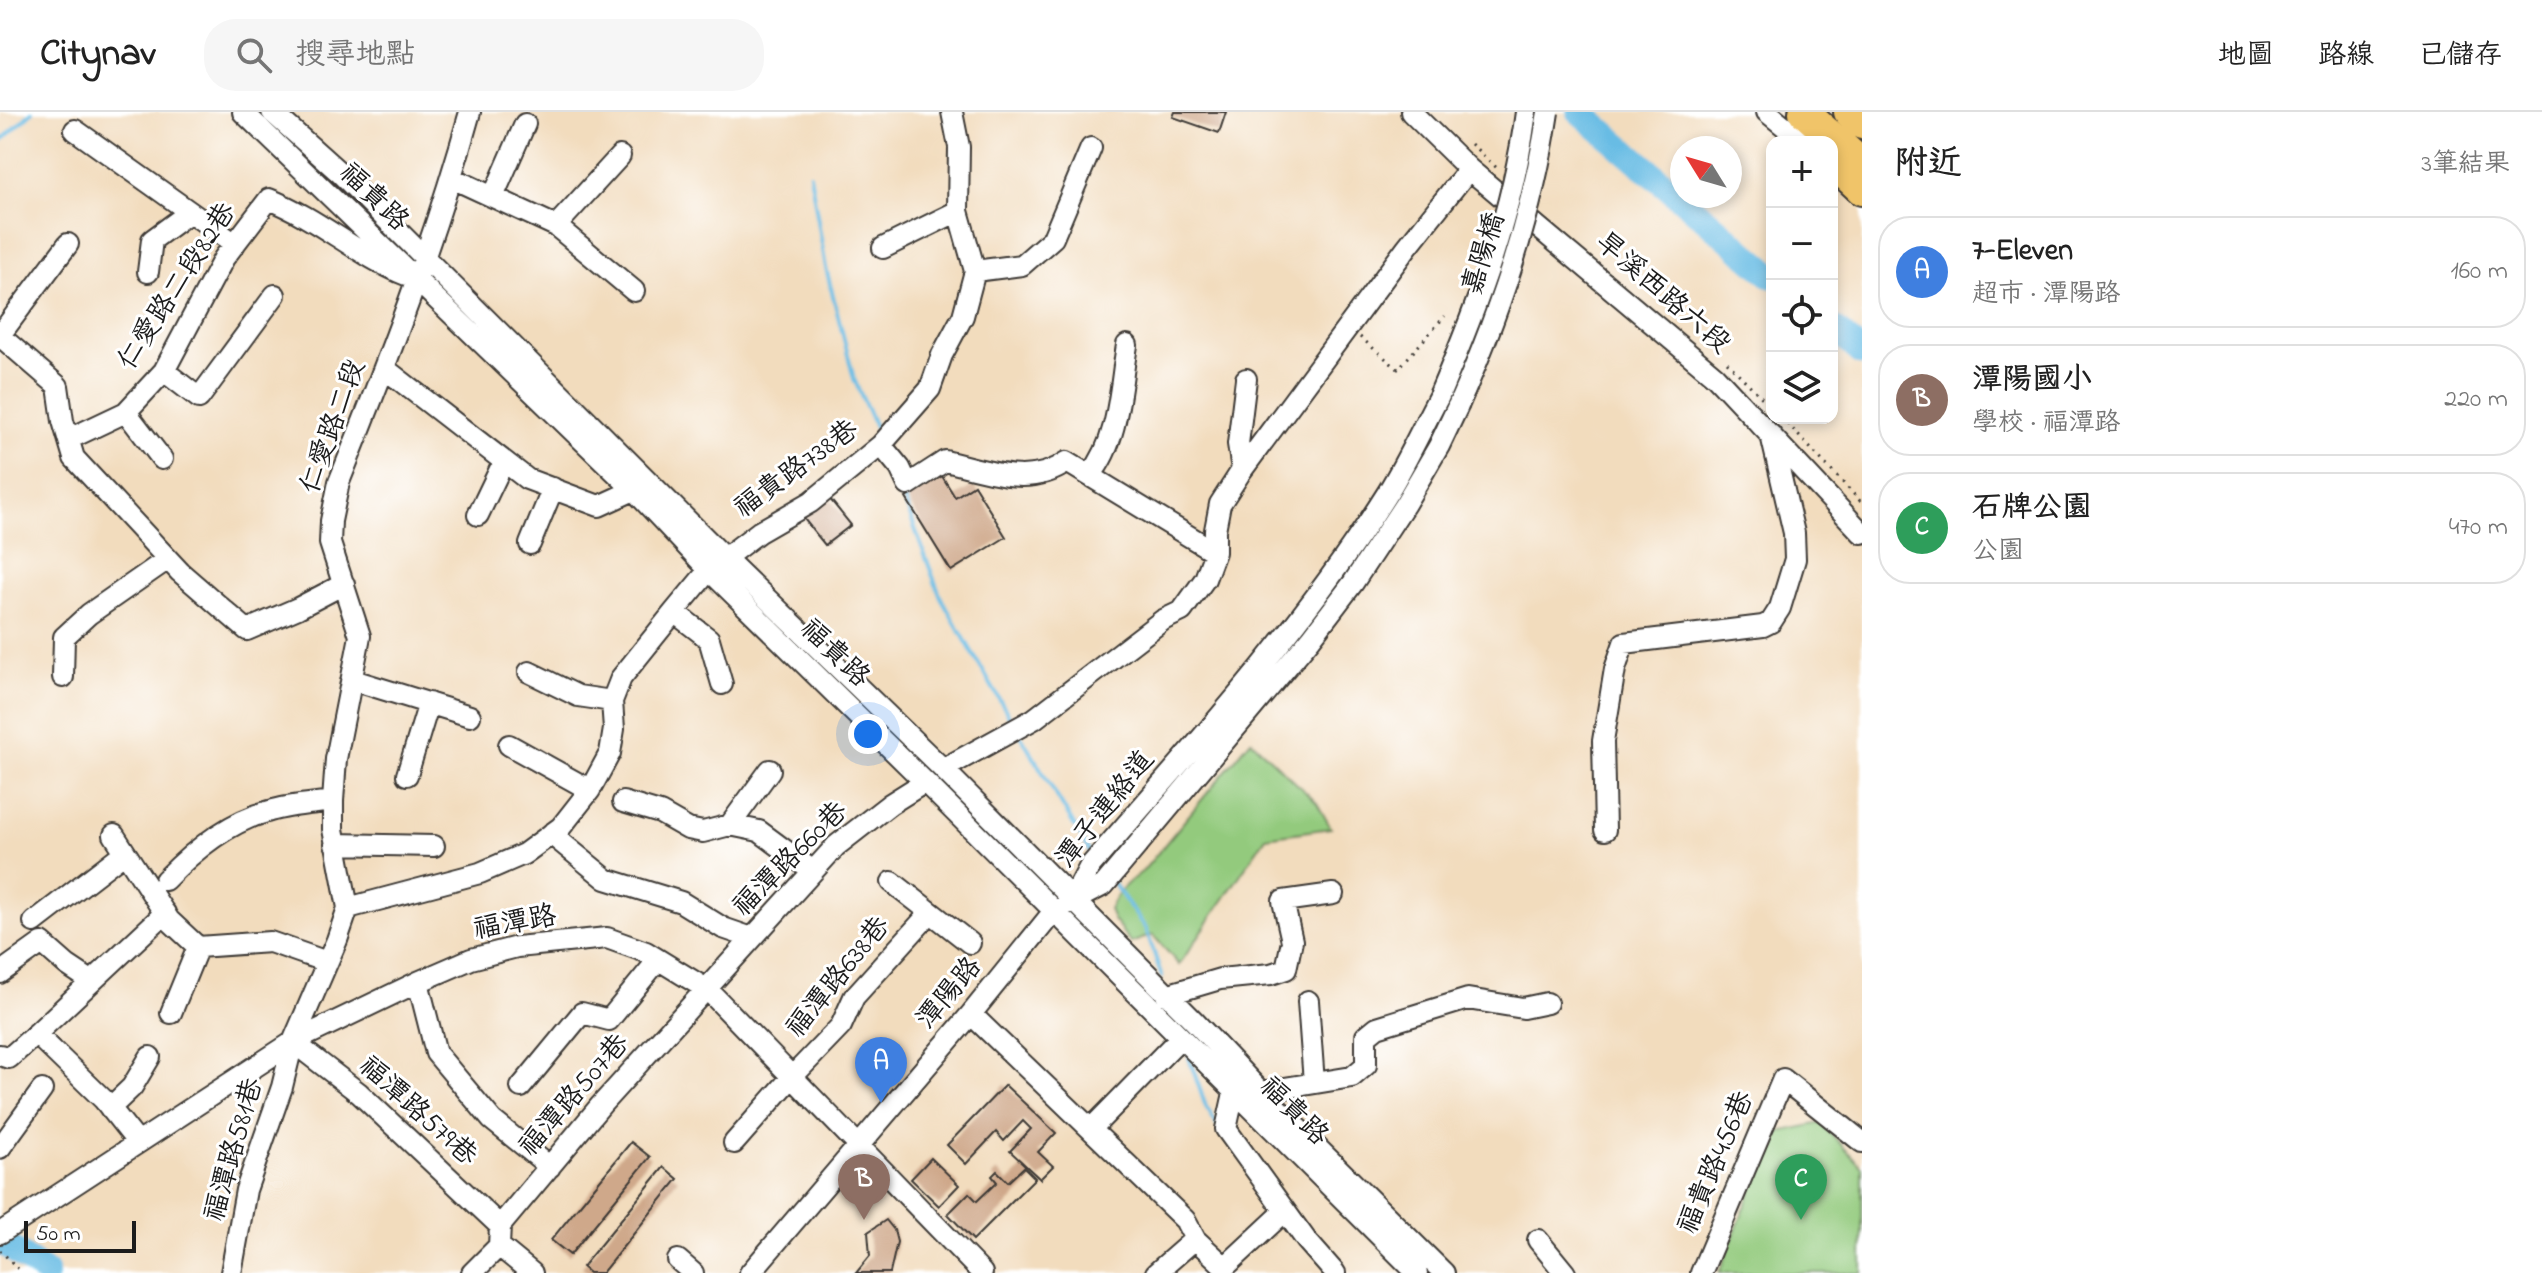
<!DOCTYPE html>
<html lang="zh-TW">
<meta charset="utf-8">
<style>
body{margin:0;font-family:"Indie Flower","LXGW WenKai TC",sans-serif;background:#f6f6f6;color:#222}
.controls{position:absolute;right:24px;top:24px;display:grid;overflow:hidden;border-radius:16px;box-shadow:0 4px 12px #0003}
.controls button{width:72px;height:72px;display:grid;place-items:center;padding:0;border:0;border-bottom:2px solid #e0e0e0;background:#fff;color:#222;font:40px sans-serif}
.compass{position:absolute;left:1670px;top:24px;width:72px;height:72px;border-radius:50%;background:#fff;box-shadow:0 4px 12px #0003;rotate:307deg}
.scale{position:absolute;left:24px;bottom:20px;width:112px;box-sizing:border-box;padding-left:8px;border:4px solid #1c1c1c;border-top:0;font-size:22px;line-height:28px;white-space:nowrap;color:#1c1c1c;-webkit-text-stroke:6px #fff;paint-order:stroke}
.you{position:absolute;left:868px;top:622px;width:28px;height:28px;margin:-20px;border:6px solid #fff;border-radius:50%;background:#1a73e8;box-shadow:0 0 0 12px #1a73e833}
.badge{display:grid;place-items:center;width:52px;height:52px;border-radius:50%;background:#b45309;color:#fff;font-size:26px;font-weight:700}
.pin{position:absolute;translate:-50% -66px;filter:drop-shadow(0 2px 4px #0008)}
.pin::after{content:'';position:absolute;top:42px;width:28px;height:24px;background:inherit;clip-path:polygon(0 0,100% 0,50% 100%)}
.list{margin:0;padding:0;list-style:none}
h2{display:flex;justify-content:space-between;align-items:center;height:104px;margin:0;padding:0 32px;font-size:34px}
h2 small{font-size:26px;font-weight:400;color:#767676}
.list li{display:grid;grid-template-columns:52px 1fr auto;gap:24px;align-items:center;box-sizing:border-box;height:112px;margin:0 16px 16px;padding:0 16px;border:2px solid #e0e0e0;border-radius:32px}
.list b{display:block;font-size:30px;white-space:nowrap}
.list p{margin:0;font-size:26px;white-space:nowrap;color:#767676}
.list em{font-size:26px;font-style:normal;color:#767676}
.icon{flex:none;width:44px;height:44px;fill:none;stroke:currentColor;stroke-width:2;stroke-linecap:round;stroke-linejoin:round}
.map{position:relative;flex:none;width:1862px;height:1161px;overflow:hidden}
header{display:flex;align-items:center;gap:48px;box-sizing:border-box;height:112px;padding:0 40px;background:#fff;border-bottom:2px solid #e0e0e0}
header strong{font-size:38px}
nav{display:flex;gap:44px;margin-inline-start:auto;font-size:28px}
.search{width:560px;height:72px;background:#f6f6f6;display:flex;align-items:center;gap:20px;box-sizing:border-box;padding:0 28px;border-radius:32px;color:#767676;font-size:30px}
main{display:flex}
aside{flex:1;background:#fff}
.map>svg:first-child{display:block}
</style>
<header>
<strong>Citynav</strong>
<div class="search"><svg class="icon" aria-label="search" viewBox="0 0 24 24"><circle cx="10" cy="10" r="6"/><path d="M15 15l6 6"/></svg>搜尋地點</div>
<nav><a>地圖</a><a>路線</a><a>已儲存</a></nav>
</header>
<main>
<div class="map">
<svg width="1862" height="1161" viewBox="0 0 1862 1161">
<rect width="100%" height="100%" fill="#fff"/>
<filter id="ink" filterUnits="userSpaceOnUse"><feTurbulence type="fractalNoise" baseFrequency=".0125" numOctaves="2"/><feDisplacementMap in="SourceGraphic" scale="16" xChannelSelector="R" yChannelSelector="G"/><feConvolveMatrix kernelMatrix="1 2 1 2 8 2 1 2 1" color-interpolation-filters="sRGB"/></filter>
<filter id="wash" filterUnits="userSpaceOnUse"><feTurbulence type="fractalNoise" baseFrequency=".006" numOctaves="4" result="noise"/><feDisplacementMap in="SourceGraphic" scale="32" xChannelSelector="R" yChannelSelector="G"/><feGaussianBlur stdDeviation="1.8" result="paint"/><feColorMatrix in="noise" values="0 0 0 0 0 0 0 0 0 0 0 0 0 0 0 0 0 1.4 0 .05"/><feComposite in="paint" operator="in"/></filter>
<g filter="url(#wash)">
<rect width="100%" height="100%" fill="#f2dcbd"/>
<path fill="#93ca7d" stroke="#58734c" stroke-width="2" d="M1251,628L1317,691L1331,716L1266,725L1179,853L1153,823L1131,831L1113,808L1109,797C1117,779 1128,770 1143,759Z
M1821,1011L1862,1055V1161H1719L1774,1021Z"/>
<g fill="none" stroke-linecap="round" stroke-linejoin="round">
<path stroke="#68bce4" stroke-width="4" d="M0,30L32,0
M810,62L826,156L854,267L880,326
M901,379L941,486L1013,611
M1020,622L1091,742
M1113,771L1146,817L1162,865
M1189,946L1206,995L1218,1014"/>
<path stroke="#68bce4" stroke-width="26" d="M1580,0L1772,164
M1832,215L1862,241
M5,1132L46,1161"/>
</g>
<g id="blocks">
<path fill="#cfa88a" d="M1175,0H1226L1219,21L1173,5Z
M942,364L955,385L974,373L1006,425L951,459L906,386Z
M825,381L851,413L825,433L800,402Z
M1005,973L1056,1021L1038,1040L1053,1054L1040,1067L1010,1039L1031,1017L1023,1009L1004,1029L996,1020L966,1052L947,1033Z
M631,1030L650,1045L570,1143L551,1128Z
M931,1046L959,1073L939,1094L911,1067Z
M664,1055L678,1067L602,1161H589L582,1155Z
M1024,1055L1035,1066L973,1128L948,1102L969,1081L977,1089L997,1070L992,1064L997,1059L1008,1070Z
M886,1108L894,1118L897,1130L890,1161H856L870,1144L868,1120Z"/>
</g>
</g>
<g filter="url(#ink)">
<use href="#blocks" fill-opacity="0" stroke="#3c3934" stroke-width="2"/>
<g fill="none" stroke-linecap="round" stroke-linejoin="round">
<defs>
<path id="minor" d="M243,0L634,378L709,458L925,670L1417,1161
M272,0L340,61L725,446L943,657L1195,910L1261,980L1444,1161
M1411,0L1469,57L1715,264L1862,421
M1767,0L1804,30
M75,18L235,132
M452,66L556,114L634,179
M493,85L525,12
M556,114L620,44
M883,136L958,99
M975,159L1022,153L1053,126L1091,36
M148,160L152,128L190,100
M0,223L68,132
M0,224L58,274L63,309L74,346L180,460L247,518L298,496L344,472
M384,256L527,367L599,394L634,378
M164,259L199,286L275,183
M126,300L162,347
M69,327L126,300L164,259L224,146L269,87C318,106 357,143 406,163
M881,333L900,356L908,373L945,349C986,358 1029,377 1067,350L1215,440
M1242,358L1238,332L1246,267
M1091,362C1119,328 1120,275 1127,233
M478,403L504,349
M530,432L553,376
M674,500L709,527L722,572
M529,560L578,584L612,589
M63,565L64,525L89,502L168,447
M353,568L470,604
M509,633L590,678
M943,657L1034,607L1163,508L1182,499L1205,467L1215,440V418L1220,392L1242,358L1407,135L1469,57
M407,663L429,591
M623,690L660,701L688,717L703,720L730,713L759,719L813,759
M730,713L770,658
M1605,718L1603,629L1615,557L1624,531L1763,514L1771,510L1780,496L1795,447L1794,421L1771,323
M551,722L606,767L681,790L723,816L752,826
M114,723L169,808L198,835L270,830L327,850
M335,732L434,734
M165,768C193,739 229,709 270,699C290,693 312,692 333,689
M892,770L970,831
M1072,788L1090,754C1194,635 1303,515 1388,380C1407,349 1422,316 1439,284
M348,796L480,761L524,742L561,715L590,678L610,641L614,617L612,589L621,566L674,500L709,458L759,420L811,390L881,333L930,277L942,243L963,204L975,159L958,99L959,35L952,0
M34,810L125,740
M0,861L42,831L67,853L91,869
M418,870L436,941L492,1008L550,1055
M1166,883L1220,867L1271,862L1286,857L1292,829L1283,789L1333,782
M1308,889L1314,971
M171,901L198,835
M971,902L1185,1108L1195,1127L1225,1155L1285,1099
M36,922L165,801
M293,930L359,981L500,1114
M0,943L9,946L36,922L104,988L138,1031
M521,975L582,901L609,908L658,848
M110,996L132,975L150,945
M1091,1017L1180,926
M734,1031L791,966L841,914L854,885L930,801
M0,1036L42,978
M0,1121L293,930L418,870L471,847L517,835L607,826L646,840L708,878L982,1161
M1538,1128L1565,1161
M499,1134L500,1114L601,993L836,734L890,692L925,670
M499,1134L532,1161
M678,1148L693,1161
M231,1161L246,1078L282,975L293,930L337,828L348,796L333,717V689L336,647L360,524L330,431L331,409L339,370C388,248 435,127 470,0
M472,1161L499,1134
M750,1161L971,902L1054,799L1104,773L1311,526L1353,471L1405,392L1439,334L1458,294
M1156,1161L1195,1127
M1335,1161L1306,1128L1226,1017L1234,981L1261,980L1352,965L1366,953V924L1377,915L1468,887L1523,896L1547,891
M1701,1161L1783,967L1862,1030"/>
<path id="highway" d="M1804,0L1862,52
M1849,0L1862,12
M1832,50L1862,78"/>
</defs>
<use href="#minor" stroke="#3c3934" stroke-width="24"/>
<use href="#highway" stroke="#3c3934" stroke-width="34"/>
<path stroke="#3c3934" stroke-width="3" stroke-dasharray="2 6" stroke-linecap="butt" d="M1471,32L1498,57
M1360,225L1398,257L1445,204
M1727,250L1772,296
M1782,306L1862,391
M0,1138L22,1161"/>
<use href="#minor" stroke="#fff" stroke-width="20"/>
<use href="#highway" stroke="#f0c469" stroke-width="30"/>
<defs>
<path id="minor-bridge" d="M1439,284C1478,192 1513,100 1526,0
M1458,294C1500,200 1533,102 1548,0"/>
</defs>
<use href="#minor-bridge" stroke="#3c3934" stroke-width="24" stroke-linecap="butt"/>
<use href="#minor-bridge" stroke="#fff" stroke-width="20"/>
</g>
</g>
<g text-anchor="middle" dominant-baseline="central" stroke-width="6" stroke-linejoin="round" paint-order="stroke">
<g font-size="28" fill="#1c1c1c" stroke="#fff">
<text transform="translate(373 86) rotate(44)">福貴路</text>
<text transform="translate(1485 142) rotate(-73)">嘉陽橋</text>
<text transform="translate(178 175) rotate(-57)">仁愛路二段82巷</text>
<text transform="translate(1662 182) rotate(41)">旱溪西路六段</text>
<text transform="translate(334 315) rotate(-70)">仁愛路二段</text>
<text transform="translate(797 358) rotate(-36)">福貴路738巷</text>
<text transform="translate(834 542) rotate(44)">福貴路</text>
<text transform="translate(1106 698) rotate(-52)">潭子連絡道</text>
<text transform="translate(791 748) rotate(-45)">福潭路660巷</text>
<text transform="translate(515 812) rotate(-10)">福潭路</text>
<text transform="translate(839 866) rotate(-51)">福潭路638巷</text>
<text transform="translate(950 882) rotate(-50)">潭陽路</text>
<text transform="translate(575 984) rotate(-49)">福潭路507巷</text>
<text transform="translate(417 1000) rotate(42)">福潭路579巷</text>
<text transform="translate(1293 1000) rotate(45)">福貴路</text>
<text transform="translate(235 1038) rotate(-74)">福潭路581巷</text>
<text transform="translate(1717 1051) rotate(-67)">福貴路456巷</text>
</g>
</g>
</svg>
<div class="controls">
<button>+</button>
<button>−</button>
<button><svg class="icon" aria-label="locate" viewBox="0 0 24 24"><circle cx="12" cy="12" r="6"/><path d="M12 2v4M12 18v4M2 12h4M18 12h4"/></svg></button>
<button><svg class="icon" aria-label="layers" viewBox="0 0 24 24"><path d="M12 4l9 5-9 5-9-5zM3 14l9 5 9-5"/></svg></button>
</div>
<svg class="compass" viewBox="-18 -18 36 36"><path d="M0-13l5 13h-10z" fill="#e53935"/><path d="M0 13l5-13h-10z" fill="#767676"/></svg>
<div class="scale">50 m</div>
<div class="you"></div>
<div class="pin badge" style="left:881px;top:991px;background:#3f7fe0">A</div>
<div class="pin badge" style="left:864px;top:1108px;background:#8d6e63">B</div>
<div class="pin badge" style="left:1801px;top:1108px;background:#2e9e5b">C</div>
</div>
<aside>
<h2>附近<small>3筆結果</small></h2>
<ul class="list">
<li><span class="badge" style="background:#3f7fe0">A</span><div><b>7-Eleven</b><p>超市 · 潭陽路</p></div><em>160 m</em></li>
<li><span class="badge" style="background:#8d6e63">B</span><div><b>潭陽國小</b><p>學校 · 福潭路</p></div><em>220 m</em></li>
<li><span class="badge" style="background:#2e9e5b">C</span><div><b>石牌公園</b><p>公園</p></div><em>470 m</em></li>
</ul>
</aside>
</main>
